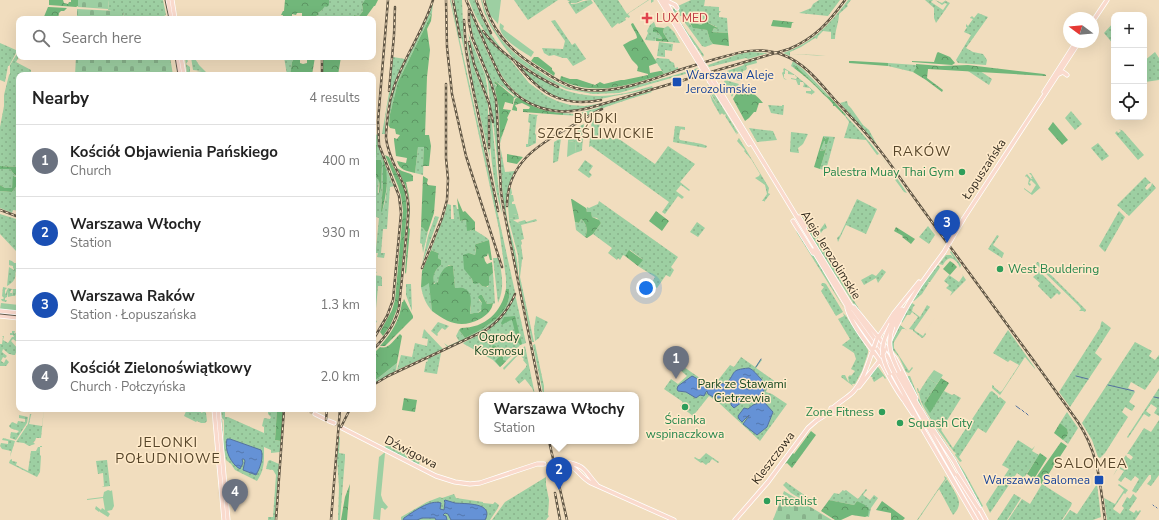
<!DOCTYPE html>
<meta charset="utf-8">
<style>
body{margin:0;font-family:"Nunito Sans",sans-serif;background:#f6f6f6;color:#222}
.controls{position:absolute;right:12px;top:12px;display:grid;overflow:hidden;border-radius:8px;box-shadow:0 4px 16px #0002}
.controls button{width:36px;height:36px;display:grid;place-items:center;padding:0;border:0;border-bottom:1px solid #e0e0e0;background:#fff;color:#222;font:20px sans-serif}
.compass{position:absolute;left:1063px;top:12px;width:36px;height:36px;border-radius:50%;background:#fff;box-shadow:0 4px 16px #0002;rotate:286deg}
.you{position:absolute;left:646px;top:288px;width:14px;height:14px;margin:-10px;border:3px solid #fff;border-radius:50%;background:#1a73e8;box-shadow:0 0 0 6px #1a73e833}
.badge{display:grid;place-items:center;width:26px;height:26px;border-radius:50%;background:#3c61d3;color:#fff;font-size:13px;font-weight:700}
.pin{position:absolute;translate:-50% -33px;filter:drop-shadow(0 1px 2px #0008)}
.pin::after{content:'';position:absolute;top:21px;width:14px;height:12px;background:inherit;clip-path:polygon(0 0,100% 0,50% 100%)}
.popup{position:absolute;left:479px;top:392px;width:160px;height:52px;box-sizing:border-box;display:grid;place-content:center;border-radius:8px;background:#fff;filter:drop-shadow(0 1px 3px #0005);font-size:13px;white-space:nowrap;color:#767676}
.popup b{font-size:15px;color:#222}
.popup::after{content:'';position:absolute;left:50%;top:100%;margin-left:-8px;border:8px solid transparent;border-top-color:#fff}
.list{margin:0;padding:0;list-style:none}
h2{display:flex;justify-content:space-between;align-items:center;height:52px;margin:0;padding:0 16px;font-size:17px}
h2 small{font-size:13px;font-weight:400;color:#767676}
.list li{display:grid;grid-template-columns:26px 1fr auto;gap:12px;align-items:center;box-sizing:border-box;height:72px;padding:0 16px;border-top:1px solid #e0e0e0}
.list b{display:block;font-size:15px;white-space:nowrap}
.list p{margin:0;font-size:13px;white-space:nowrap;color:#767676}
.list em{font-size:13px;font-style:normal;color:#767676}
.icon{flex:none;width:22px;height:22px;fill:none;stroke:currentColor;stroke-width:2;stroke-linecap:round;stroke-linejoin:round}
.map{position:relative;flex:none;width:1159px;height:520px;overflow:hidden}
.search{position:absolute;background:#fff;box-shadow:0 4px 16px #0002;left:16px;top:16px;width:360px;height:44px;display:flex;align-items:center;gap:10px;box-sizing:border-box;padding:0 14px;border-radius:8px;color:#767676;font-size:15px}
.panel{position:absolute;background:#fff;box-shadow:0 4px 16px #0002;left:16px;top:72px;width:360px;height:340px;border-radius:8px}
.map>svg:first-child{display:block}
</style>
<div class="map">
<svg width="1159" height="520" viewBox="0 0 1159 520">
<defs>
<pattern id="grass-dots" width="8" height="8" patternUnits="userSpaceOnUse"><rect width="8" height="8" fill="#9dcfa2"/><path d="M2 2h.1M6 6h.1" fill="none" stroke="#88b28b" stroke-width="1.8" stroke-linecap="round"/></pattern>
<pattern id="forest-crowns" width="20" height="18" patternUnits="userSpaceOnUse"><rect width="20" height="18" fill="#71b77a"/><path d="M2 6a3 3 0 1 1 6 0M12 15a3 3 0 1 1 6 0" fill="none" stroke="#5d9563"/></pattern>
<pattern id="cemetery-stones" width="16" height="16" patternUnits="userSpaceOnUse"><rect width="16" height="16" fill="#9dcfa2"/><path d="M2 7V4a2 2 0 0 1 4 0v3zM10 15v-3a2 2 0 0 1 4 0v3z" fill="#88b28b"/></pattern>
<pattern id="water-ripples" width="26" height="14" patternUnits="userSpaceOnUse"><rect width="26" height="14" fill="#6592d6"/><path d="M2 4q2-2 4 0t4 0M15 11q2-2 4 0t4 0" fill="none" stroke="#5477ad"/></pattern>
</defs>
<rect width="100%" height="100%" fill="#f1ddbe"/>
<path fill="url(#grass-dots)" d="M109,0H163L166,15L164,16V19H123L124,13H119L108,10Z
M325,0H365V1L362,4L363,11L359,16L354,15L353,19H315L314,17L318,15V13L322,10Z
M450,0H451L515,292C502,325 478,334 448,348L444,343L448,346L459,341L456,336L459,330L465,338C483,329 513,314 509,289H506V278L499,229Z
M453,0H462L464,48L467,63Z
M469,0H475C481,20 492,37 505,53C488,39 476,21 469,0Z
M481,0H482C489,28 506,49 530,65C543,74 557,84 573,89C596,96 619,89 642,84C661,79 679,74 698,68L699,70L619,93L593,94L566,89L541,77L513,58L502,44L491,27L484,12Z
M514,0H558L528,20Z
M567,0H583L576,3H571V4C580,4 582,0 591,0L593,3L576,14L568,2H570Z
M593,0H618L627,14L648,0H653L654,1L651,3V0H649L629,13L628,15L630,16L629,18L627,17L625,18L626,20L619,24L618,23L612,28Z
M691,0H705L704,6L719,7V11H721L719,13V17L727,18L728,33L712,32L714,28L717,29V27L708,23L707,21H705L701,25L694,23L695,20L699,19V18L690,23C692,30 700,28 707,30L710,40L713,44L705,47L702,46L683,20L684,16H680L678,6Z
M819,0H840L828,16L799,13L811,8L813,4Z
M848,0H851L847,5L848,6L839,14C839,22 835,30 835,39H831V32L823,31L818,36L817,39L815,38L801,47L790,52V54L817,55L826,56L790,54V56L783,53C814,42 828,26 848,0Z
M925,0H933L931,2L943,10L947,4L945,3L942,5L935,0L942,3L946,0L945,2L946,1L950,3L936,23L934,18V8Z
M433,2L432,13L398,82L390,114L389,126L387,125C389,113 390,99 395,86C406,57 423,31 433,2Z
M674,8L677,10V17L690,36V35L704,55L703,57L695,45H694L673,12V9Z
M470,11C483,40 493,76 518,97L514,98V95L495,81L494,83L497,86L495,89L499,108L501,138L502,136L500,145L505,172L515,171C509,183 506,196 506,210C508,232 519,253 518,277C512,247 504,217 502,186C500,158 501,128 497,101C491,68 469,45 470,11Z
M978,13L988,17L966,48L973,52L983,54L987,60L986,65L958,63L956,60L971,35L964,32L967,27H966V24L968,26L973,19L970,18L972,16L974,18Z
M555,20L572,45L575,43L586,59L573,66L567,58H563L554,55L549,56L544,53L542,48L563,49L565,41L551,21Z
M654,22L656,27L653,28L656,32L661,35L662,39L659,38L655,40L656,41L645,40L648,33L647,31L650,25Z
M1114,22V45L1104,33Z
M478,25L491,42L509,58L529,83L545,95L557,101L570,105L585,106L603,103C591,106 578,110 566,111C556,112 545,109 536,105C501,90 492,57 478,25Z
M668,26L674,32L680,43L669,42L663,32L664,28Z
M468,33L485,74L487,86L488,100L474,61Z
M467,42H468L475,71L488,104V134L490,159L473,85Z
M659,42L673,44L672,51L665,50V57L657,56Z
M0,43L16,50V53L9,66H8L5,82L0,80Z
M18,52L17,55L19,57L16,62L31,70V75H19V167L0,166V127L4,106V95L9,75L10,74V65Z
M750,52L768,53L748,59L746,58L709,67L708,65L739,54Z
M1155,52L1159,58V80L1145,82L1144,80V61Z
M185,57L188,61L186,64L190,67V73L202,71L193,70L191,57L188,59L186,57H194L199,65L206,72L196,73L195,75H187Z
M284,57H295L292,62L290,75H287Z
M393,57L405,59C394,83 384,106 385,134H382L390,87Z
M657,58L669,59L670,61L674,63L675,68L678,67V69L664,74L655,60Z
M756,59L757,63L746,66L747,68L746,70L743,71V76L740,81L736,80L735,79L740,80L741,76L737,77L735,76L732,79L729,77L727,71L744,65L743,63Z
M793,61L803,69L830,97L827,96L797,67L794,68L791,66Z
M517,63C526,69 535,76 545,81C583,102 613,98 652,86L653,88C640,91 627,94 614,96C588,102 566,105 542,89C532,82 525,72 517,63Z
M888,63L916,65V68L913,72L888,66Z
M784,68C795,74 805,83 815,92L811,95V94L806,93V91H811V89H810V88L803,87L804,84L803,82H800V85H798L796,80L791,79V78L796,79L797,77L795,76V75L788,74V71L785,70V74H784V78L787,80L784,79L782,73L784,71L783,70Z
M484,69C496,89 497,114 498,138C499,162 500,186 503,210L501,195L493,120L490,104L488,82Z
M968,71H980L992,79L989,85Z
M725,80L739,84L732,97L724,82Z
M708,84L718,105L709,85L738,133V134L736,132L737,135L725,116L726,115L725,114L724,115L722,113L720,115L712,101L710,94L719,108L707,87Z
M651,91L652,92C627,100 603,106 581,119L579,118L581,116L563,115V113L576,114L601,107H597L602,105Z
M847,101L848,105L851,108L863,125L869,130L877,145L840,103Z
M768,105L782,106V105H784L783,115L771,113Z
M489,108L492,122L499,193L502,214C492,180 489,143 489,108Z
M1071,111L1082,124L1075,130L1065,118Z
M529,114L538,115L537,116L535,133L536,135V143L528,147H526V144H528V142L530,123L528,122Z
M845,116H846C869,140 889,165 907,193L904,192L893,177L895,175L879,154L877,155L866,140L844,138L849,122Z
M592,119L600,120L599,132L600,135L603,139L610,138L619,139L655,164L668,146L695,164L680,182L690,190L689,191L681,185L676,191L684,197L682,199L678,196L665,214L662,212L669,202L591,146L589,147Z
M584,124L582,150L581,151L575,153L576,142L568,141L569,136L577,137L578,127Z
M675,126L685,127V130L681,129L680,131L679,138L680,140L702,144L707,146L706,148L673,142Z
M749,128L773,131L777,140L757,142Z
M1119,129L1123,131L1144,155L1138,160L1115,133L1117,131L1118,133L1121,131Z
M791,132L808,134L803,144L798,148L799,153L790,152Z
M377,134V135L378,134L379,146L383,159L384,167L381,211H382C388,197 387,179 385,164L392,183L395,186L390,187L387,229H383L381,253H385L384,258L377,257L378,253H374V255L376,256V257H374L373,271L377,272L375,274L373,273V247L376,249L379,218L373,216V175L377,177L379,180L378,193L380,192L381,188L382,164L381,160H376L375,158L377,146L374,145L375,137Z
M823,136L835,137L826,170L820,169L827,146L825,150L820,151L824,140L825,141L827,140L824,137H823Z
M561,138L558,161L553,163L554,142Z
M739,138L769,188L768,193L770,194L764,202V201H762L767,194L765,185L755,178L759,176L760,174L751,159L744,151L745,150L737,141Z
M1098,143L1109,156L1102,161L1091,148Z
M418,147H424L423,175L415,173Z
M585,160L593,166L589,172L592,175L589,178L578,170Z
M0,169H10L14,174L19,177V178L14,176L12,188H5L0,185Z
M1145,177L1151,183L1148,184L1145,188L1147,190L1151,186L1152,183L1156,188L1129,216L1117,205Z
M19,183V211L13,210L12,213L0,208V191L12,192Z
M857,199L877,209L866,234L846,225L838,242L837,238L840,235Z
M599,201L678,257L671,267L674,270L670,277L666,275L657,288L651,284L655,277L638,266L642,259L630,250L625,256L623,255L620,260L618,258L617,260L608,253L612,248L593,234L601,223L597,218L592,217L591,213L587,212L586,210L587,207L589,208L598,204Z
M447,204L451,205V219H454L453,205H456L457,209H459L460,221L466,220L470,231L473,229C477,232 487,237 489,240L476,244L475,246L476,253L475,255L469,253L467,271L472,279L473,283H479L482,286L486,287H488L489,282V277L493,273L495,303L493,305L494,304L492,303L487,304L482,295L479,300L482,303V309L478,313H474L470,314L471,307L469,294L455,288L453,266L449,265C440,271 441,278 436,284L433,282C433,275 435,269 441,265V260L438,258V253L431,250L445,213Z
M1119,211L1125,217L1105,252L1099,246Z
M0,214L19,220V254L16,252V251L0,234Z
M518,214L519,219L513,220L520,224L518,222L525,220L526,222L536,219L537,221L521,225L524,239L521,240L522,244L521,245L523,259L522,260L520,277L534,342H532L519,281V269L518,255L509,221V219L513,218V215Z
M435,216L439,217L422,264L428,236Z
M802,216L813,233L815,232L817,234L825,223L827,228L823,230L817,239L815,238L864,317L857,309L840,282L829,265L807,229V226L802,217Z
M581,219C587,223 588,231 585,237L576,230L575,222L579,223Z
M697,222L705,228L698,237L690,232Z
M795,226L820,266L845,310L797,233Z
M928,226L935,235L929,244L919,237Z
M421,227L423,228L426,232L428,231L423,253L422,244L420,243Z
M997,235L999,236L993,245L1004,253L1002,258L988,249Z
M826,249L832,258L834,256L835,258L833,260V262L848,286L855,283L853,287L848,290L823,251Z
M951,251L961,265L960,268C959,264 953,256 948,259C945,261 944,263 943,265L939,264L946,255H951L955,260L950,252Z
M498,257C502,272 505,288 498,303L493,258H497Z
M9,260L12,261L14,263H16L19,265V275L16,277V273L15,271C17,278 13,283 7,286L9,267L14,270V269L13,268V266L9,265Z
M1037,262H1038L1086,310L1085,312L1083,311H1079L1081,309L1079,306L1036,264Z
M938,265L940,267L939,269L930,282H928L929,283L922,294L914,301H913L917,293Z
M882,269L886,272L878,283L876,278L864,285L861,280L872,274L876,276Z
M1041,270L1043,272L1042,274L1061,293L1059,295L1057,293L1051,299L1038,286L1040,283L1033,277Z
M962,274L966,280L950,296L952,292L946,288L949,285L944,281L949,275L959,282L963,276Z
M373,275L381,276L382,278V286H378L375,320L377,321L376,323L373,322Z
M429,282L430,284L432,311C426,304 423,297 421,287H423Z
M822,283H824L826,284L843,312L836,316L821,291L824,287L821,285Z
M406,284H411L412,311L406,295Z
M3,287L7,288L5,290V295L8,288L12,289L13,290V289H17V291L19,292V295L16,294L15,296H12L13,290H11L10,293H12V296L8,297V291L7,297L5,298V300H7L6,302L2,301L1,299H3L4,298L2,296Z
M515,294L526,343L520,345L514,353L500,367L493,360L464,344L463,343L490,329V328C502,319 510,308 515,294Z
M912,303L915,305L913,307L912,311L920,317L927,305L930,307L914,330L923,336L942,307L925,333L926,334L924,337L922,338L913,331V330L909,329L918,317L912,312L910,315H907L902,323V322H901L902,319H901L909,305L910,306Z
M843,313L846,316L868,350V353L862,371L855,384H852L853,386L841,377L842,375H845L848,381L849,382L848,377L850,375L851,376L855,371L851,369L856,359L854,353L842,345L850,339L838,319L844,316Z
M536,316L548,322L539,338L535,341L534,329Z
M1102,321L1111,328L1095,353L1102,359L1070,407L1059,392L1100,328L1101,323Z
M438,322L449,326L445,330L442,328L437,334L438,335L437,336L431,331Z
M900,325L908,331L905,329H902L894,342V348L909,371L912,367L913,368L909,373L906,372L899,357L892,349L891,344Z
M19,329V338L17,336L16,338L19,340L18,343L13,339L11,341L19,350H17L15,355H13L10,354H9L3,349L2,352L7,356L5,358L3,357L1,361L4,363L6,359L9,362L6,366H0V344H2L3,337L2,336H4L3,340L8,343L12,337H14L13,335H10V333H12V331H15L14,334L17,332Z
M424,329L443,349L397,370L401,355L412,357L415,343L427,346L428,339L422,338Z
M1008,330L1035,368V369L1025,357L1000,395L992,388V385L994,386V387L1000,392L1002,391L1019,365L1010,360L1008,362L993,353Z
M1135,342L1152,351L1149,356L1155,360L1159,355V370L1145,390L1131,382L1128,388L1135,392L1129,402L1135,406L1132,411L1125,407L1122,412L1128,417L1105,453L1100,458L1098,457L1092,440L1082,423Z
M535,344L544,386V393H543L533,346V345Z
M525,346L535,395L532,388L525,379L519,384L515,379L526,367V366L527,365L523,360L524,359L519,354L504,370L503,368Z
M441,353L437,374L424,372L426,362L428,361L427,359Z
M741,357L755,367L761,359L762,360L756,368L776,382L770,390L767,388L766,392L772,394L787,404L760,441L719,403L709,396L693,416L680,406L683,402L664,389L671,379L678,384L687,376L679,369L681,365L707,383L716,381L718,379H719L730,365L734,367Z
M397,363L396,371L373,385V382Z
M877,367H878L886,378L885,379L883,376L874,382L872,378H873L870,376Z
M908,376H910L923,409L965,473L983,506L981,508L923,411L907,378Z
M928,378L937,384L924,404L930,412L944,391L952,395L954,394L961,398L941,430L953,448L990,392L992,391L998,396V398L1000,397L1006,402L986,433L978,428L959,457L962,461L960,462L955,455L956,453L954,452L934,424L935,422H933C927,413 920,403 919,393H918L917,388H918L919,392Z
M1159,388V416L1154,413L1157,408L1151,404L1146,411L1151,415L1149,417L1144,414L1128,438L1127,437Z
M44,409L41,438H36L35,441L33,442L35,444L29,446L24,443L16,442L28,424L30,414L32,415H31L29,424L42,426Z
M187,409H197L202,413L204,410L206,413L207,421L205,423H201L197,421L196,422L184,416Z
M221,409H225V417H228L264,433V427L262,426L264,418L270,419L271,417L268,414V409H277L275,440L281,441L280,452L271,453V450L264,447C264,461 265,469 257,481L235,470L231,464L226,460L224,449L221,421V419H222L224,445V420L222,418Z
M1067,412L1078,428L1068,444L1063,440C1072,432 1067,430 1060,423Z
M19,415L28,417L27,423L16,440L10,438L11,432L17,433L19,431C15,429 11,430 9,426L12,422L17,424L18,421L25,422V419L19,418Z
M1159,420V475L1151,486L1147,484L1151,479V475H1149L1136,493L1132,491L1139,479L1135,476L1131,481L1125,477L1121,482L1118,480L1124,471L1118,468L1113,476L1119,465L1120,467L1125,470L1127,467L1120,464L1126,455L1127,457L1131,460L1133,457L1129,454H1127L1144,428L1151,432Z
M339,436L340,438L339,453L345,454V458L340,520H338L339,487L337,458Z
M3,438L15,441L10,457L11,451L2,449L0,446L1,443L8,444V441L2,440Z
M1018,440L1032,449L1035,446L1032,451L1039,455L1024,478L1017,473L990,513L986,504L1009,469L1002,465Z
M389,443L420,459L419,465L386,449L385,446H388Z
M40,446H42V447H40V455L41,456L40,472L37,477L9,463L10,460L12,459V461L17,462L16,465L28,471L31,451H36L38,447H40Z
M706,453L719,462L718,463L712,459L709,463H708L706,465L702,462L701,463L694,458L695,457L698,459H700Z
M107,460L110,486L102,487L104,486L103,473L98,474L96,461Z
M270,460L279,464L275,520H268V517H273L276,475L273,470L266,469L268,461Z
M944,476L947,478L941,487L947,479C950,484 959,497 959,503C959,508 956,512 953,515L939,489L918,520H917L945,479Z
M546,477V485L549,500L548,515L549,516L546,520H492L505,502Z
M786,482L810,499L808,502H806L791,493L783,485Z
M1042,484L1072,503L1071,506L1062,520H1008L1022,499L1030,504Z
M1097,484L1101,517L1093,520H1063L1070,510L1077,514Z
M1119,484L1128,490L1125,494L1124,493L1113,509L1120,514L1124,508L1122,506L1127,497L1130,499L1133,494L1137,498L1129,510L1134,513L1136,510L1138,512L1140,510L1141,511L1135,520H1107L1104,498L1115,504L1124,490L1118,485Z
M866,489L867,490L863,495L870,500L874,495L878,498L871,508L869,517H867L868,516L865,507L857,501L854,505L829,500L834,493L839,494L843,490L844,491L846,490L858,499Z
M454,494L456,498L483,502V503L493,504L495,502L499,505L498,508L490,520H401V517L427,502L440,497L442,498Z
M1014,494L1021,498L1007,520H997Z"/>
<path fill="url(#forest-crowns)" d="M49,0H63L64,3L68,4L69,2H71V0H78V6L76,7L49,5Z
M285,0H329V5L327,7L325,6L322,10L318,13V15L314,17L302,16V13H297L296,15L292,14V19H282L283,15H281L283,11H284Z
M365,0H378L375,6H374L366,17V19H353L354,15L359,16L363,11L362,4Z
M48,7H49L67,8L64,11H61L59,13L58,19H43Z
M432,13L431,21L427,29L430,50L427,77L425,135H429L431,146L429,166H423L424,147H418L415,173C407,171 399,170 397,161L406,163L407,158L396,156L394,140V138L397,139L400,135L396,134L395,129L390,128L389,126L390,114L398,82Z
M696,17L699,18L694,21L695,23L701,25L706,20L708,23L718,28L717,29L714,28L712,32L728,33L729,46L713,44L710,40L707,30L693,28L690,23L693,18Z
M773,20L792,22L794,23H792L791,28L771,26Z
M633,23L657,63L649,66L650,73L660,71H662L664,74C629,85 596,97 560,80L561,76L570,79H577L595,85L600,82L604,84L621,80H624L648,75V74L637,71L638,67L637,65L632,60L623,45L630,41L635,39L637,38C637,33 632,29 631,24Z
M655,27L664,28L663,32L669,42L656,41V38L662,39V38C660,34 658,32 653,32V28Z
M938,52L950,57L955,63L952,65L912,62V61L934,62L937,53Z
M295,57H300V63L303,64L307,63V57H315L312,75H290L292,62Z
M323,57H341L338,75H323Z
M534,57H538L552,68V70L555,73L554,76L531,61Z
M849,61H853L888,63V66L849,63Z
M916,64L941,66L968,65L1044,74L1046,75V76L928,69L927,78L943,90L942,92L926,80L913,72L916,68Z
M796,66L827,96L830,97L846,115L845,116L835,106H833V104C830,101 828,98 824,95C815,85 805,76 794,68Z
M495,81L514,97L513,104L505,102L503,109L511,110L507,118L508,119L502,136L500,139L499,108L495,89L497,85L494,83Z
M741,86H742C750,91 757,95 763,103H759L756,112H754L749,118L745,121L733,99Z
M518,97C531,107 546,112 563,113V115L523,112V109H529L530,107L522,103L515,105L516,107L517,108V111L512,110L515,99Z
M1053,122L1068,140L1062,145L1048,129Z
M823,137H824L826,139L828,137L829,138L827,144H825V141H824L820,151L825,150L827,146L820,169L814,167Z
M374,145H377L376,160H381L382,163L381,188L380,192L379,193C379,185 382,180 373,175Z
M507,154L523,157L517,164L507,162Z
M385,155L389,157L405,191L407,211L398,307L390,326L383,336L380,332L392,310L395,300L403,211L401,196L398,186Z
M383,159C390,174 386,196 382,212L381,211L383,183Z
M0,166L19,167V177L14,174L10,169H0Z
M397,168L402,171L411,174L413,176V181L406,182L409,196L410,208L409,228L410,229L406,274L405,272L409,213V199L406,187Z
M13,176L19,178V183L12,192L0,191V185L5,188H12Z
M423,176L428,179L427,183L428,185L436,186L434,213L428,231L426,232L423,228L421,227Z
M457,198L463,212L465,211L475,222V231L473,230L467,231L466,220L460,221Z
M571,199H572L586,208V210L587,212H591L592,217L599,220L601,223L593,234L587,238L585,237C588,231 587,223 581,219L579,223L575,222Z
M656,211L669,221L662,231L649,221Z
M896,227L915,239L911,244L902,237L903,236L894,231Z
M489,240L492,260H490L488,253L487,256L484,257L485,261L487,264L492,262L493,273L489,277V285L486,287L482,286L479,283L475,284L473,283L472,279L464,269L463,255L469,253L475,255L476,252L475,245L476,244Z
M431,250L438,253V258L441,260V265C435,269 432,277 434,284L438,282C439,275 445,263 453,266L455,288C458,288 463,287 465,289C474,293 470,308 470,314L474,313H478L481,311L482,303L478,297L480,295H482L487,304L493,303C492,310 487,315 480,319C461,329 448,323 432,311L429,283L423,287H421L422,271Z
M629,250L643,260L638,266L625,256Z
M950,261L953,263L957,267L950,275L943,269Z
M506,289H509C513,314 483,329 465,338L459,330L461,328C485,328 502,312 506,289Z
M404,299L413,316V318L385,346H380C392,333 400,319 402,302H403Z
M515,316L522,344L520,345L517,340L512,320C510,320 505,323 502,325L501,323L504,317Z
M400,334L402,336L397,363L373,382V354L380,347C388,350 394,340 400,334Z
M493,345L496,346L499,354L503,355V360L506,361L500,367L495,361L499,357L495,355L491,357L485,355L486,352L489,351Z
M941,378L949,383L930,413L924,404Z
M404,398L417,400L415,412L402,410Z
M277,409H284L281,441L275,440Z
M1060,423L1067,429L1068,433L1067,436L1063,440L1054,433Z
M811,431L816,435L792,468L787,463L785,464L793,453L794,454Z
M1061,442L1067,446L1042,484L1035,479Z
M1040,453L1047,458L1034,479L1027,474Z
M350,484L347,520H341L345,497Z
M829,500L854,505L857,501L865,505L866,507H868L869,509L868,516L865,517L852,515L841,520H835L821,511Z
M882,501L905,518L903,520H891V513L876,510Z"/>
<path fill="url(#cemetery-stones)" d="M78,0H109L108,9L78,7Z
M77,9L117,11L118,12L123,13L124,12L123,19H77Z
M76,57H170L173,75H75Z
M784,491L832,520H773Z"/>
<path fill="#9dcfa2" d="M485,0H501L498,24L490,15Z
M500,23L504,26L503,29L534,52L531,57C522,51 503,41 500,29C499,28 500,24 500,23Z
M568,141L576,142L575,153L567,157Z
M1029,173H1031L1041,189L1040,188L1032,195L1024,189V188L1031,193L1036,185L1031,180L1029,183L1031,184L1030,186L1028,184L1029,179L1026,176L1025,177V176L1027,174L1031,179L1033,178H1031L1032,176Z
M510,188H511L512,193L511,195H513L514,201L512,202V204H515L518,214L513,215V218L509,219L508,205Z
M1,303L19,305V311L0,309Z
M934,370L943,375L937,384L928,378Z
M384,453H385L381,495L383,501L388,507L385,510L383,508H381L380,520L373,519L379,457Z
M108,490L111,491L112,490L114,506L112,510L107,511L110,514L108,517L100,512V511L99,512L95,509L96,506L101,510L102,508L105,510L103,498L87,500V499L103,497L104,492Z"/>
<path fill="url(#water-ripples)" stroke="#55729e" d="M749,368C754,370 757,375 761,379C767,385 764,396 757,400C752,402 744,401 742,402C739,404 737,406 734,408L731,405V401C727,396 721,398 715,398L708,394L707,391L706,392L704,396L700,395L696,398L686,392L678,391L677,389L678,386L692,376C697,378 705,384 706,389L718,383L726,384C737,372 729,370 749,368Z
M762,402H764L773,412L767,427L757,435L743,424L749,416V415L742,422L739,419L738,416L744,408L748,409L753,405Z
M227,439H230L261,450C264,457 260,468 256,475L243,470L245,461L244,459H242L243,463L240,469C231,464 224,450 227,439Z
M445,500C448,501 452,502 455,503C464,504 495,502 485,520H451L448,514L445,513L443,515L446,516L447,520H436L435,518H422L417,520H403L404,518C413,512 430,499 441,503L440,509L444,510L445,502L444,501Z"/>
<g fill="none" stroke-linecap="round" stroke-linejoin="round">
<path stroke="#55729e" stroke-width="1" d="M756,367L761,359
M1076,376L1088,379
M1108,385L1134,391
M1154,397L1159,398
M1016,406L1020,409
M1022,410L1024,412
M1026,413L1028,415
M1153,505L1154,506
M1156,507L1157,508"/>
<path stroke="#cab99e" stroke-width="3.5" stroke-dasharray="3.5 2" stroke-linecap="butt" d="M305,409L315,414
M334,423L342,428
M544,464H560"/>
<defs>
<path id="major" d="M168,0L171,19
M172,0L175,19
M660,0L697,60
M664,0L700,59
M665,0L675,5L677,8
M665,20L668,17L667,14
M1093,21L1107,0
M177,57L180,75
M181,57L184,75
M1059,74L1063,72L1067,75
M714,81L853,309L887,356L981,520
M710,82L749,144
M1044,92L1076,42
M799,217L805,227
M964,218L1079,42
M793,221L813,253
M813,250L850,311L879,352L890,368L925,433L976,520
M854,307L895,358L916,398
M847,308C852,326 869,345 880,361C889,375 895,390 906,403
M0,311L19,313
M0,316L19,318
M891,324L899,309
M893,326L902,309
M878,338L894,313L919,282
M890,340C903,312 914,292 933,267
M899,372L911,394L930,425L954,461L986,520
M859,387L880,360
M905,402L913,414
M214,409L224,520
M218,409L228,520
M830,412L832,413H834L837,407
M315,414L325,419
M329,421L334,423
M342,428L436,476L455,482L470,484L480,483L537,464H544
M566,462C587,466 584,471 597,485
M560,464C577,464 578,476 591,483L674,520
M735,520L768,482L808,428L816,421L830,412L831,408H833C839,402 847,398 853,392C864,380 868,362 874,347"/>
</defs>
<use href="#major" stroke="#fff" stroke-width="5"/>
<use href="#major" stroke="#fadacd" stroke-width="3.5"/>
<path stroke="#615746" stroke-width="1" d="M165,0L169,19
M175,57L178,75
M0,314L19,316"/>
<defs>
<path id="rail" d="M446,0L447,47L452,94L466,156L502,267
M453,0L460,37
M466,0C473,16 480,32 487,48C492,58 496,69 502,79C522,108 557,117 589,108L789,49C815,38 829,22 845,0
M476,0L482,15L491,33
M484,0C491,29 508,48 532,64C546,73 559,83 575,88C607,97 648,81 679,70C692,66 705,62 719,58C740,52 761,46 783,55C805,63 820,83 835,100C848,114 862,128 874,143C884,155 894,169 903,182C920,206 937,229 954,252C996,309 1037,365 1078,422C1099,454 1100,483 1105,520
M469,10V23L472,37L491,83L496,100L497,115L501,192L504,211L541,395
M464,20L466,50L470,74L498,211
M483,31C499,53 534,76 558,87
M469,42L474,64L489,103L493,122
M515,62C539,92 560,108 601,100
M322,75V57
M389,91L394,35L395,7
M489,116V148
M507,206C507,164 537,145 570,127C581,121 590,114 602,109
M0,210L19,217
M422,268L442,218L447,200L448,179L446,158V84
M373,340L387,316L393,300L401,213L399,196L379,145L378,121L388,0
M373,350C385,337 395,325 399,308L408,217C409,206 408,195 403,184C397,169 388,156 386,138C386,130 387,122 388,114C389,105 391,96 394,87C404,57 424,30 433,0
M373,385L388,376L486,330C499,321 509,309 515,294
M326,420L327,409
M341,427L350,409
M549,441L567,520
M555,493L560,520
M276,520L284,409
M331,520L340,409"/>
</defs>
<use href="#rail" stroke="#615746" stroke-width="2.5"/>
<use href="#rail" stroke="#ffeaca" stroke-width="1" stroke-dasharray="3" stroke-linecap="butt"/>
<defs>
<path id="major-bridge" d="M700,59L714,81
M697,60L710,82
M933,267L944,252L964,218
M893,326C886,343 891,356 899,372
M874,347L877,339
M882,356L885,350
M890,374C879,354 881,344 891,324
M957,475L979,509"/>
</defs>
<use href="#major-bridge" stroke="#fff" stroke-width="5" stroke-linecap="butt"/>
<use href="#major-bridge" stroke="#fadacd" stroke-width="3.5"/>
</g>
<path fill="#e0444e" stroke="#ffeaca" stroke-width="1.5" d="M645 12h4v4h4v4h-4v4h-4v-4h-4v-4h4z"/>
<g fill="#1a4fb4" stroke="#ffeaca" stroke-width="1.5">
<rect x="672" y="77" width="10" height="10" rx="2"/>
<rect x="1094" y="475" width="10" height="10" rx="2"/>
</g>
<g fill="#2e9e5b" stroke="#ffeaca" stroke-width="1.5">
<circle cx="962" cy="172" r="4"/>
<circle cx="1000" cy="269" r="4"/>
<circle cx="685" cy="407" r="4"/>
<circle cx="882" cy="412" r="4"/>
<circle cx="900" cy="423" r="4"/>
<circle cx="767" cy="501" r="4"/>
</g>
<g text-anchor="middle" dominant-baseline="central" stroke-width="3" stroke-linejoin="round" paint-order="stroke">
<g font-size="12" fill="#be3a42" stroke="#ffeaca" text-anchor="start">
<text x="656" y="18">LUX MED</text>
</g>
<g font-size="12" fill="#164399" stroke="#ffeaca" text-anchor="start">
<text x="686" y="75">Warszawa Aleje<tspan x="686" dy="14">Jerozolimskie</tspan></text>
<text x="1090" y="480" text-anchor="end">Warszawa Salomea</text>
</g>
<g font-size="12" fill="#30291d" stroke="#ffeaca">
<text transform="translate(984 169) rotate(-57)">Łopuszańska</text>
<text transform="translate(831 255) rotate(58)">Aleje Jerozolimskie</text>
<text transform="translate(411 452) rotate(27)">Dźwigowa</text>
<text transform="translate(773 458) rotate(-53)">Kleszczowa</text>
</g>
<g font-size="12" fill="#27864d" stroke="#ffeaca" text-anchor="start">
<text x="954" y="172" text-anchor="end">Palestra Muay Thai Gym</text>
<text x="1008" y="269">West Bouldering</text>
<text x="874" y="412" text-anchor="end">Zone Fitness</text>
<text x="685" y="420" text-anchor="middle">Ścianka<tspan x="685" dy="14">wspinaczkowa</tspan></text>
<text x="908" y="423">Squash City</text>
<text x="775" y="501">Fitcalist</text>
</g>
<g font-size="12" fill="#174921" stroke="#ffeaca">
<text x="499" y="337">Ogrody<tspan x="499" dy="14">Kosmosu</tspan></text>
<text x="742" y="384">Park ze Stawami<tspan x="742" dy="14">Cietrzewia</tspan></text>
</g>
<g font-size="13" letter-spacing="1" fill="#56452a" stroke="#ffeaca">
<text x="596" y="119">BUDKI<tspan x="596" dy="15">SZCZĘŚLIWICKIE</tspan></text>
</g>
<g font-size="14" letter-spacing="1" fill="#56452a" stroke="#ffeaca">
<text x="922" y="151">RAKÓW</text>
<text x="168" y="442">JELONKI<tspan x="168" dy="16">POŁUDNIOWE</tspan></text>
<text x="1091" y="463">SALOMEA</text>
</g>
</g>
</svg>
<div class="controls">
<button>+</button>
<button>−</button>
<button><svg class="icon" aria-label="locate" viewBox="0 0 24 24"><circle cx="12" cy="12" r="6"/><path d="M12 2v4M12 18v4M2 12h4M18 12h4"/></svg></button>
</div>
<svg class="compass" viewBox="-18 -18 36 36"><path d="M0-13l5 13h-10z" fill="#e53935"/><path d="M0 13l5-13h-10z" fill="#767676"/></svg>
<div class="you"></div>
<div class="pin badge" style="left:676px;top:379px;background:#6b7280">1</div>
<div class="pin badge" style="left:559px;top:490px;background:#1a4fb4">2</div>
<div class="popup"><b>Warszawa Włochy</b>Station</div>
<div class="pin badge" style="left:947px;top:243px;background:#1a4fb4">3</div>
<div class="pin badge" style="left:235px;top:512px;background:#6b7280">4</div>
<div class="search"><svg class="icon" aria-label="search" viewBox="0 0 24 24"><circle cx="10" cy="10" r="6"/><path d="M15 15l6 6"/></svg>Search here</div>
<section class="panel">
<h2>Nearby<small>4 results</small></h2>
<ul class="list">
<li><span class="badge" style="background:#6b7280">1</span><div><b>Kościół Objawienia Pańskiego</b><p>Church</p></div><em>400 m</em></li>
<li><span class="badge" style="background:#1a4fb4">2</span><div><b>Warszawa Włochy</b><p>Station</p></div><em>930 m</em></li>
<li><span class="badge" style="background:#1a4fb4">3</span><div><b>Warszawa Raków</b><p>Station · Łopuszańska</p></div><em>1.3 km</em></li>
<li><span class="badge" style="background:#6b7280">4</span><div><b>Kościół Zielonoświątkowy</b><p>Church · Połczyńska</p></div><em>2.0 km</em></li>
</ul>
</section>
</div>
